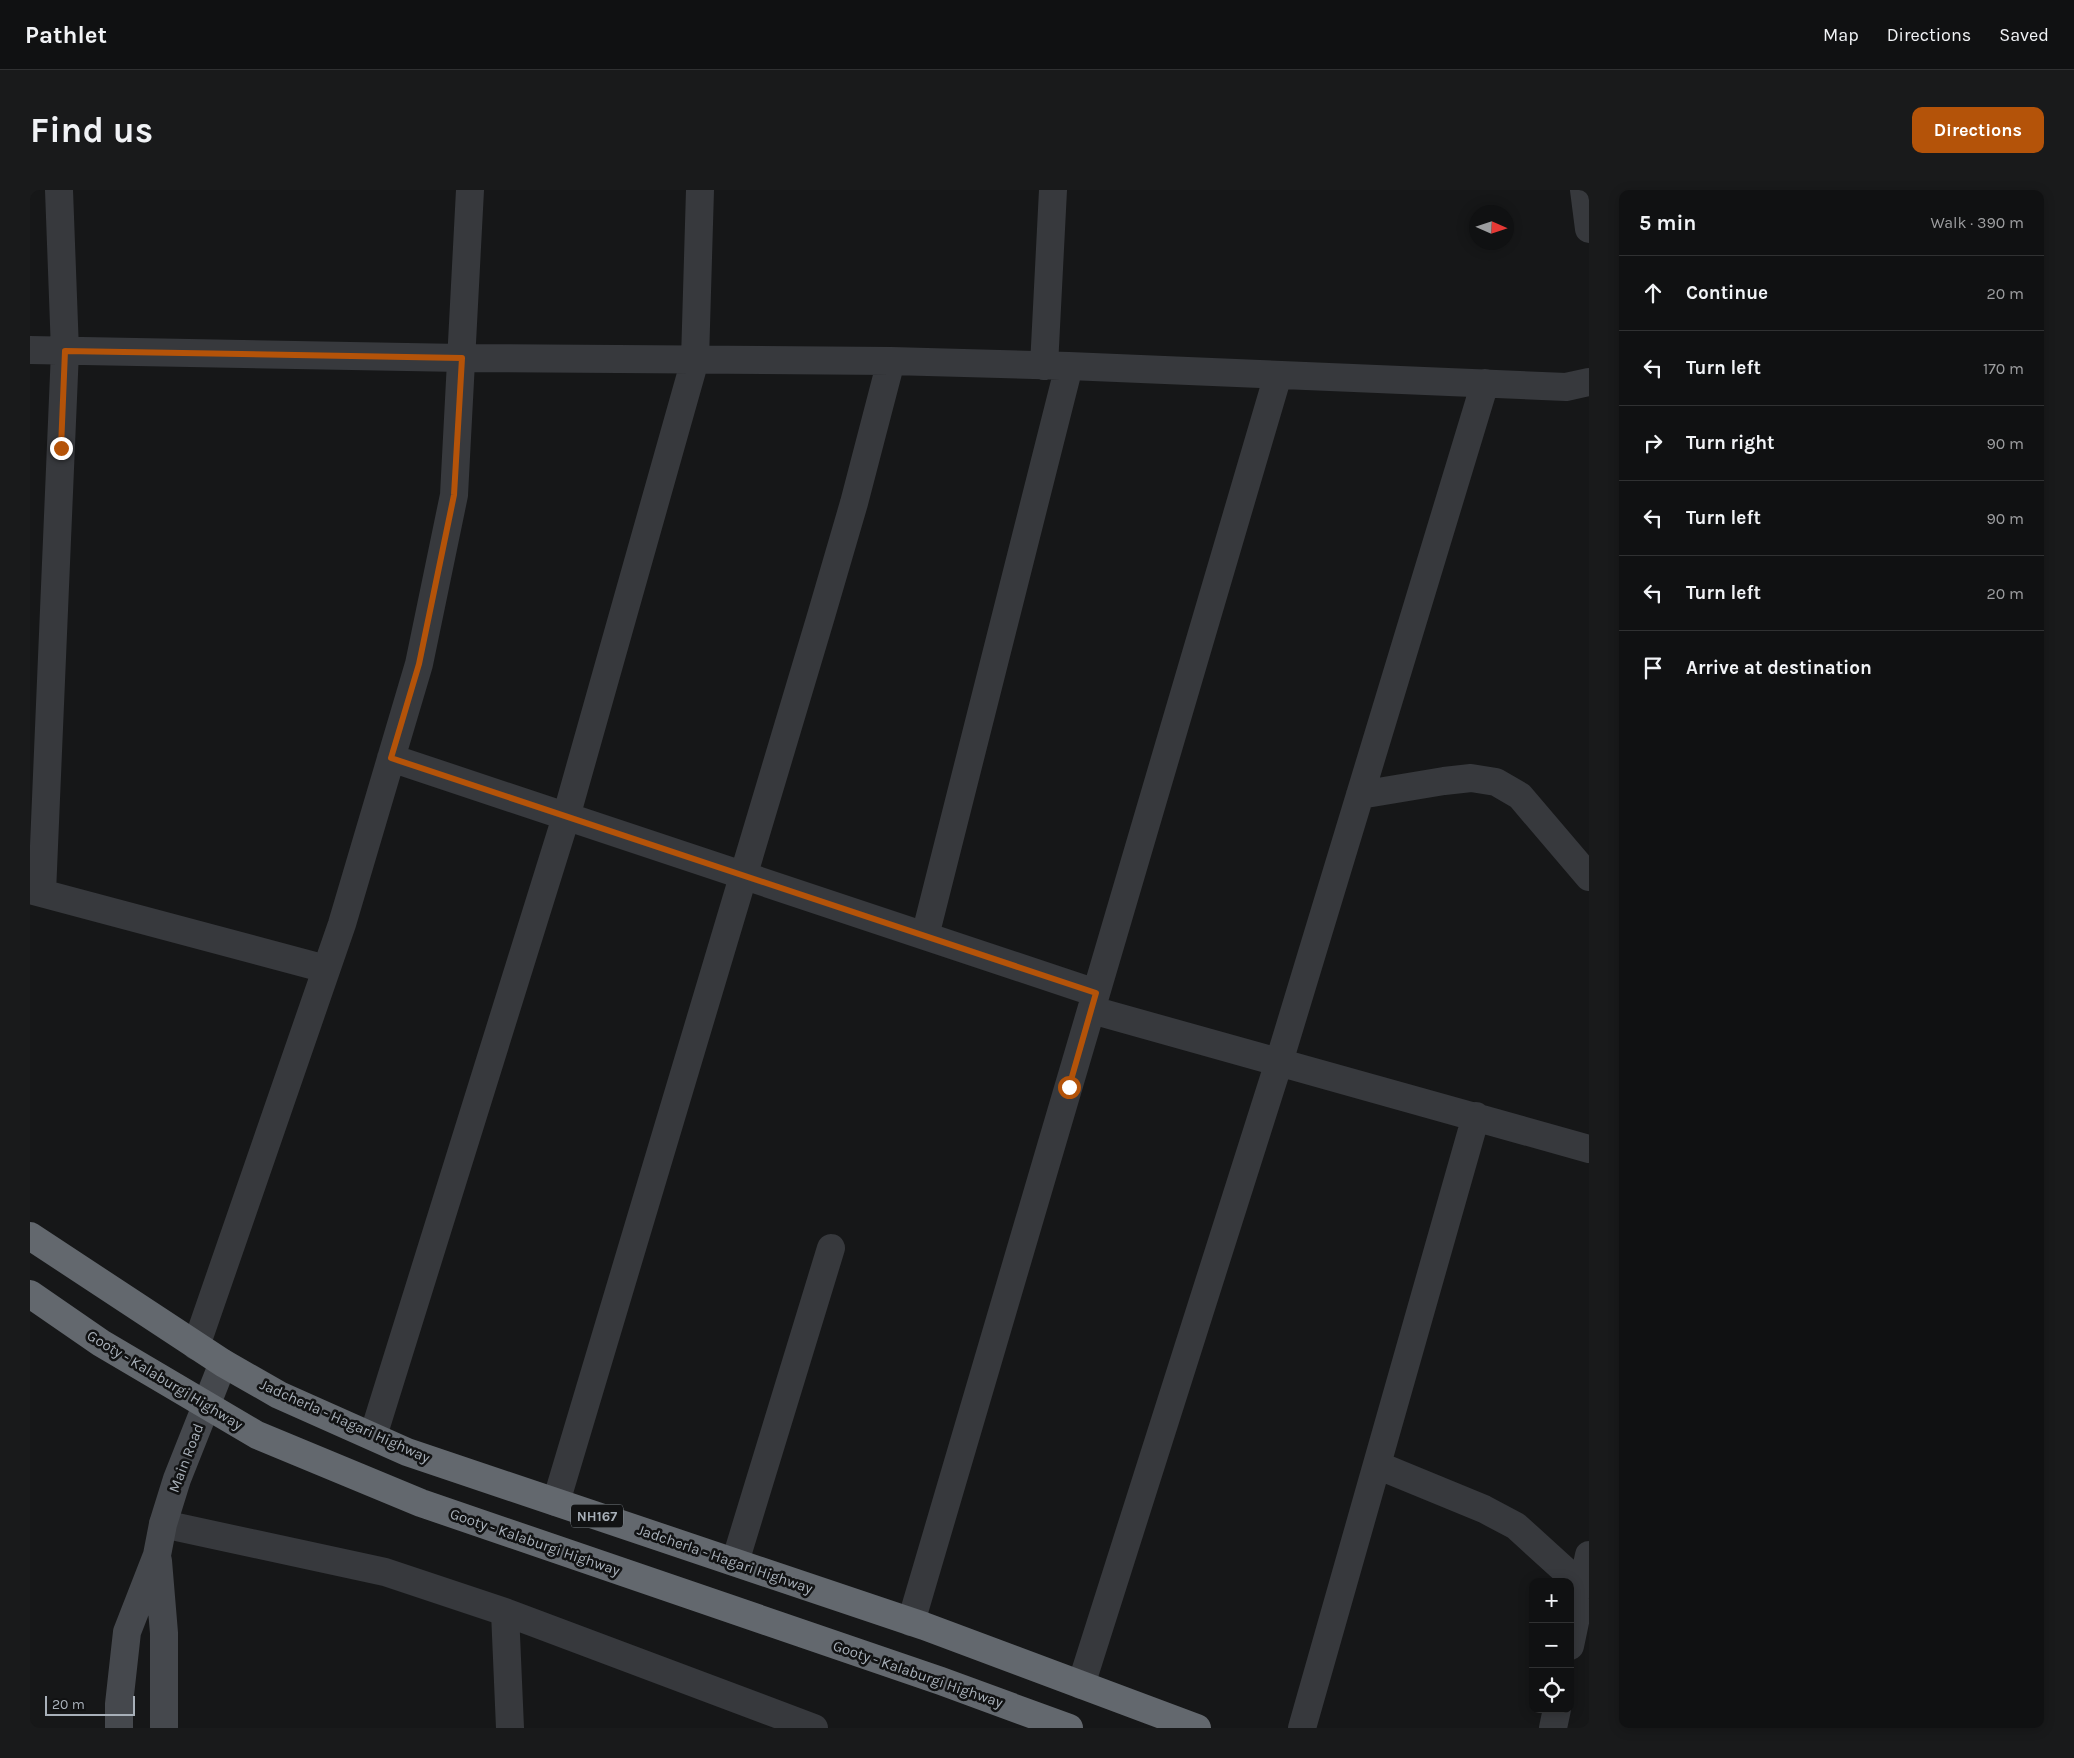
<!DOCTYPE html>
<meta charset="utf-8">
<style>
body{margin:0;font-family:Karla,sans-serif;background:#191a1b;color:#f1f3f6}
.controls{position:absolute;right:15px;bottom:15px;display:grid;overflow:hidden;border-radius:10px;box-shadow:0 2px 12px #0003}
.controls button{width:45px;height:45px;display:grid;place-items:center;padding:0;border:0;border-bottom:1px solid #303132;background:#101112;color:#f1f3f6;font:25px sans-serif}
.compass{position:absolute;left:1439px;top:15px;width:45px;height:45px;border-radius:50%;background:#101112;box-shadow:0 2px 12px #0003;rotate:93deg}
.scale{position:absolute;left:15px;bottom:12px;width:90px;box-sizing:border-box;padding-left:5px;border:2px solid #a8b0b9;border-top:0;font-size:14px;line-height:18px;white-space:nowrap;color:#a8b0b9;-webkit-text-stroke:4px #111213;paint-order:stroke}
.stop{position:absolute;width:15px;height:15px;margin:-11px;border:4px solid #b45309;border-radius:50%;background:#fff}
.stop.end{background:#b45309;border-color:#fff;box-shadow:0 1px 5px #0008}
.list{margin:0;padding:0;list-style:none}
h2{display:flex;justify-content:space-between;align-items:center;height:65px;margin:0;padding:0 20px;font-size:21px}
h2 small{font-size:16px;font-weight:400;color:#9c9d9f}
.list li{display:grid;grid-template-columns:32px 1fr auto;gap:15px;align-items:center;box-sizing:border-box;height:75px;padding:0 20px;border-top:1px solid #303132}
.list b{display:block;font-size:19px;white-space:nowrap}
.list em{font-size:16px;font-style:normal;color:#9c9d9f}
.icon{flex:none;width:28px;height:28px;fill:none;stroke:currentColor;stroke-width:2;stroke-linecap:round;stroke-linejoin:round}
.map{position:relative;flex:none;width:1559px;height:1538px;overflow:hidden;border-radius:10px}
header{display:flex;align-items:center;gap:30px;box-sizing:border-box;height:70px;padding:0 25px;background:#101112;border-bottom:1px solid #303132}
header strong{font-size:24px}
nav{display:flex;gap:28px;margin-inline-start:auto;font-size:18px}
.intro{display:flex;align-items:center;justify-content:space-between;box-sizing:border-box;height:120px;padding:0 30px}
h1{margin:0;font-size:35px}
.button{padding:12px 22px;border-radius:10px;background:#b45309;color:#fff;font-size:18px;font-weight:700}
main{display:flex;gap:30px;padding:0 30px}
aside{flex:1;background:#101112;border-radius:10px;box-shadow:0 2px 12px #0003}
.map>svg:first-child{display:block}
</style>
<header>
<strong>Pathlet</strong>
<nav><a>Map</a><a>Directions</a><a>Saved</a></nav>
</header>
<div class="intro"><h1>Find us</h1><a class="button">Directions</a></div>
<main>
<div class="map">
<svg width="1559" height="1538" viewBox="0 0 1559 1538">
<rect width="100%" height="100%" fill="#161718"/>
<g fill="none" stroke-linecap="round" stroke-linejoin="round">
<path stroke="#37393d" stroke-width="28" d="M1554,0L1559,39
M0,160L432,168L861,171L1039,176L1536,197L1559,192
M1014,176L1023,0
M361,568L1066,803
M1330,605L1414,591L1441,588L1466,592L1490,606L1559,687
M0,700L296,779
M12,703L35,161L29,0
M895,746L1039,176
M1062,820L1559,959
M166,1156L312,734L389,474L424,305L440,0
M343,1246L536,627L665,170L670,0
M1347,1275L1454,1319L1486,1336L1552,1396
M526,1312L791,426L824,313L861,171
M133,1334L355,1382L475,1422L784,1538
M705,1372L801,1058
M475,1422L480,1538
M881,1432L1248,185
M1540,1456L1559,1365
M1051,1495L1249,872L1455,193
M1272,1538L1446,926
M1523,1538L1527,1519"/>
<path stroke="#45484d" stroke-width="28" d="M128,1371L134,1443V1538
M89,1538V1514L97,1442L127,1365L133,1334L147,1289L193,1173"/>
<path stroke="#63686e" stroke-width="28" d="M0,1046L193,1173L249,1205L377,1262L894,1436L1167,1538
M0,1104L71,1153L227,1245L391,1313L911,1491L1039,1538"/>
</g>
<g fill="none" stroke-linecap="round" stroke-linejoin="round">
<path stroke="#b45309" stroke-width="6" d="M31,258L35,161L432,168L424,305L389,474L361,568L1066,803L1039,897"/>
</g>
<g text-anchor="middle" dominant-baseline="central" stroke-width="5" stroke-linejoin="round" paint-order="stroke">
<rect fill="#111213" stroke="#7b8187" stroke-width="1" x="541" y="1314.5" width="52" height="23" rx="4"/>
<g font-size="14" font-weight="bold" fill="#a8b0b9">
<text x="567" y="1326">NH167</text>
</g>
<g font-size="15" fill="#a8b0b9" stroke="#111213">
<text transform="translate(135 1190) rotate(31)">Gooty - Kalaburgi Highway</text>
<text transform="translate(315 1231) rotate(24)">Jadcherla - Hagari Highway</text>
<text transform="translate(156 1268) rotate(-69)">Main Road</text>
<text transform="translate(505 1352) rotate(19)">Gooty - Kalaburgi Highway</text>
<text transform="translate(695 1369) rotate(19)">Jadcherla - Hagari Highway</text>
<text transform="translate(888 1484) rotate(19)">Gooty - Kalaburgi Highway</text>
</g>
</g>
</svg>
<div class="controls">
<button>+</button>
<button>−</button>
<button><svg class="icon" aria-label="locate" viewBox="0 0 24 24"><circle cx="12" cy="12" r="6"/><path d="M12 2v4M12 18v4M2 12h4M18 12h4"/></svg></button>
</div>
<svg class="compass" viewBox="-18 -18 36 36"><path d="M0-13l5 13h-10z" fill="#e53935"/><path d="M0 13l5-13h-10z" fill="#9c9d9f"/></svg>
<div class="scale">20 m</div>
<div class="stop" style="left:1039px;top:897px"></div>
<div class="stop end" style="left:31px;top:258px"></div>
</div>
<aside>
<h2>5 min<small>Walk · 390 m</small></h2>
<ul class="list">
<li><svg class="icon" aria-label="ahead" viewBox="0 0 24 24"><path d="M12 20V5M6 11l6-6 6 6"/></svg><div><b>Continue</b></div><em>20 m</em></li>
<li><svg class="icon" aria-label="left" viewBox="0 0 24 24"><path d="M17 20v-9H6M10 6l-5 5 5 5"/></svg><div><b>Turn left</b></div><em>170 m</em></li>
<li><svg class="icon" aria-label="right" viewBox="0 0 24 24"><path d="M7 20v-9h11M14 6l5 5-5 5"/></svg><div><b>Turn right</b></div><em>90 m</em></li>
<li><svg class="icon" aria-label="left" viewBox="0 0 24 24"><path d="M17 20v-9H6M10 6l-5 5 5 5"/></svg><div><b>Turn left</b></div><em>90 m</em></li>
<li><svg class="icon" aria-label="left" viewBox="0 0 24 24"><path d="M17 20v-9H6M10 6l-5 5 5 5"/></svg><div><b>Turn left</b></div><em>20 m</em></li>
<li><svg class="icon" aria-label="arrive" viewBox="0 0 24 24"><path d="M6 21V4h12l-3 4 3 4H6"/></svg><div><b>Arrive at destination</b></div></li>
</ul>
</aside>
</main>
